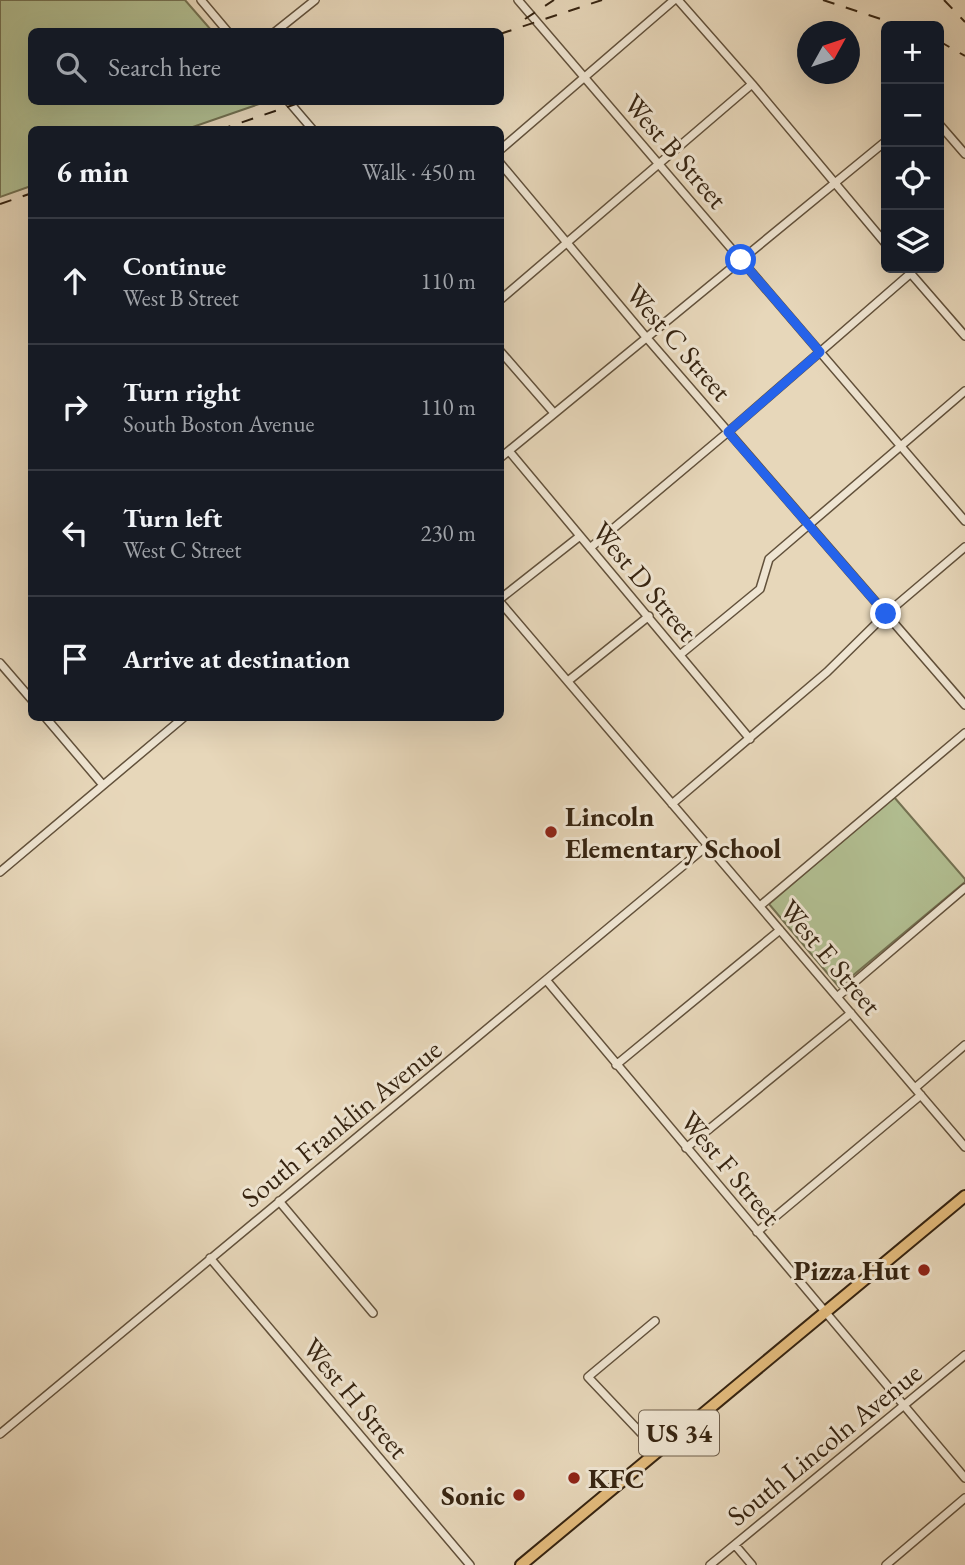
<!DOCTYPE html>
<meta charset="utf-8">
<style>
body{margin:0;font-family:"EB Garamond",serif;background:#20242c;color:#f1f3f6}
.controls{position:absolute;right:21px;top:21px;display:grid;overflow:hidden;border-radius:10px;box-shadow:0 7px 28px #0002}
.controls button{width:63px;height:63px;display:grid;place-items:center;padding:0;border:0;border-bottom:2px solid #363941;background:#171b24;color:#f1f3f6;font:35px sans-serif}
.compass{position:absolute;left:797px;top:21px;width:63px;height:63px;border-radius:50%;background:#171b24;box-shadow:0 7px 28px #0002;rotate:50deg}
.stop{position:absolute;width:21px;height:21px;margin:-16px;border:5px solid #2563eb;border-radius:50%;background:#fff}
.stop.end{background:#2563eb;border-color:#fff;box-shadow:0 2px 7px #0008}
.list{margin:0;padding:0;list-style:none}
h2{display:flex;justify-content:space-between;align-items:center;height:91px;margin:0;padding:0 28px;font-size:30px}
h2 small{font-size:23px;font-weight:400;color:#9ea1a6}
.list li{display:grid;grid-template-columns:46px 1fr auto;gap:21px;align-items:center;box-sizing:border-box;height:126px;padding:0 28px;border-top:2px solid #363941}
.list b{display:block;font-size:26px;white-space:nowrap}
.list p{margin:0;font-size:23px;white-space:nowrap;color:#9ea1a6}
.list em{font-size:23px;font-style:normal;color:#9ea1a6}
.icon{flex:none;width:38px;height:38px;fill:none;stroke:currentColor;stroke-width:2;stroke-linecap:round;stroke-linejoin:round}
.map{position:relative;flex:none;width:965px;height:1565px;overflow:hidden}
.search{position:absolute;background:#171b24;box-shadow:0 7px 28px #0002;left:28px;top:28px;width:476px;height:77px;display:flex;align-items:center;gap:18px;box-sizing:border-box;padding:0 24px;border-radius:10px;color:#9ea1a6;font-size:26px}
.panel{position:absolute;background:#171b24;box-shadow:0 7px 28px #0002;left:28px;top:126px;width:476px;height:595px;border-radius:10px}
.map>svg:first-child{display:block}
</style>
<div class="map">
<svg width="965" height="1565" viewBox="0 0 965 1565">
<rect width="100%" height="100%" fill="#e7d7ba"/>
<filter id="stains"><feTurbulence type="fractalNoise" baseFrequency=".00286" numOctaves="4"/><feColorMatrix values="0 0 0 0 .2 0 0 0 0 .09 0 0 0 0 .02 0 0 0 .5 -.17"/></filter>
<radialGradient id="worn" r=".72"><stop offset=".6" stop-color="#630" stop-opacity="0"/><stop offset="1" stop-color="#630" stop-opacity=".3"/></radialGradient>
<path fill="#b2bf92" stroke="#747252" stroke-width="2" d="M0,0H185L212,31L32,32V102H265L187,129L32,130L31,186L0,197Z
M894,797L965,879V882L839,987L769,904Z"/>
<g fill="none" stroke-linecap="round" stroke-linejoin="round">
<defs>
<path id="minor" d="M201,0L228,32
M518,0L965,521
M678,0L752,84L886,244
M275,32L315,0
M289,102L313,130
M939,124L965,154
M500,150L674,0
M500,163L646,337L965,705
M906,268L965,336
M500,300L752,84
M500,351L554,413
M509,451L750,739
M500,458L886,141
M590,548L728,432L911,273
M500,599L580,536
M500,602L965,1147
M681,654L760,589L769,559L965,391
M0,663L32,700
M568,681L649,616
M46,718L103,785
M672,804L827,672L886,614L965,547
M0,872L183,718
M760,906L965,733
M547,981L965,1478
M837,997L965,888
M616,1065L780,930
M915,1088L965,1045
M686,1148L851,1013
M279,1201L373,1313
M757,1232L921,1095
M210,1258L470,1565
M655,1321L588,1377L658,1451
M0,1434L708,845
M735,1545L752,1565
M710,1565L965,1355
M886,1565L965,1498"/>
<path id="highway" d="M521,1565L965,1196"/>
</defs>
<use href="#minor" stroke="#62513b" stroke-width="10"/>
<use href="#highway" stroke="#362411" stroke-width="14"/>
<use href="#minor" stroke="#efe5d2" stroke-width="7"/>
<use href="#highway" stroke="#e4bc7d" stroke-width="10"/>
<path stroke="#362411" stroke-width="2" stroke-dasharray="12 12" stroke-linecap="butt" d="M823,0L902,26
M944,0L965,22
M525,19L554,0
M500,34L602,0
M939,41L965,56
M219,130L302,102
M0,204L32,193"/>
</g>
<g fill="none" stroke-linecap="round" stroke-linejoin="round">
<path stroke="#2563eb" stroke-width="9" d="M741,260L820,352L728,432L886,614"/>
</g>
<g fill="#8f2418" stroke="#efe5d2" stroke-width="2.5">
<circle cx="551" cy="832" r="7"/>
<circle cx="924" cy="1270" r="7"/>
<circle cx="574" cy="1478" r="7"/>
<circle cx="519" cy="1495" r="7"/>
</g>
<g text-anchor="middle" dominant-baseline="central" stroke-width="6" stroke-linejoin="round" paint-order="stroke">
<rect fill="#efe5d2" stroke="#6e5e4b" stroke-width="2" x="639" y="1410.5" width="80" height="45" rx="5"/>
<g font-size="26" font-weight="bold" fill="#362411">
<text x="679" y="1433">US 34</text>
</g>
<g font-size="28" fill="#362411" stroke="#efe5d2">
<text transform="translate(676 151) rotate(49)">West B Street</text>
<text transform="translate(679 342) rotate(49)">West C Street</text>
<text transform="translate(645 581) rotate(50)">West D Street</text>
<text transform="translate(831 957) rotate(50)">West E Street</text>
<text transform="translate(341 1123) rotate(-39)">South Franklin Avenue</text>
<text transform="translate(731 1168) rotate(50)">West F Street</text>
<text transform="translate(356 1398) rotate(50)">West H Street</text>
<text transform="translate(824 1444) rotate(-39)">South Lincoln Avenue</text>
</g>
<g font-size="28" font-weight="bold" fill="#362411" stroke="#efe5d2" text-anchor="start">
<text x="565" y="816">Lincoln<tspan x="565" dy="32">Elementary School</tspan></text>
<text x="910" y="1270" text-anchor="end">Pizza Hut</text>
<text x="588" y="1478">KFC</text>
<text x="505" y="1495" text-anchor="end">Sonic</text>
</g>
</g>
<rect width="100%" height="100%" filter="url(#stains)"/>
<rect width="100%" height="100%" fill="url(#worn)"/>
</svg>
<div class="controls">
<button>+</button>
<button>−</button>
<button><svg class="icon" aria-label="locate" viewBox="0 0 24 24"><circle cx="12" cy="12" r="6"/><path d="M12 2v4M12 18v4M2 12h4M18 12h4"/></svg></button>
<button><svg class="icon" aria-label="layers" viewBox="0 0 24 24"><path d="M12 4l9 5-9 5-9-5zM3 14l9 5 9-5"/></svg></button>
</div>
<svg class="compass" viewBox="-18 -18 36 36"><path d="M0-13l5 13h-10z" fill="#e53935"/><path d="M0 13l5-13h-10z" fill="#9ea1a6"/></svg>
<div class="stop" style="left:741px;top:260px"></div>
<div class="stop end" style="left:886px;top:614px"></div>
<div class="search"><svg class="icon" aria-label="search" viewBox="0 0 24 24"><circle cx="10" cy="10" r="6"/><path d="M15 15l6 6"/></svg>Search here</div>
<section class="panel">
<h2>6 min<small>Walk · 450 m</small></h2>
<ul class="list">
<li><svg class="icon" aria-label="ahead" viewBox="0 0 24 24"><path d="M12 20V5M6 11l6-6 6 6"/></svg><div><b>Continue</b><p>West B Street</p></div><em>110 m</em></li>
<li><svg class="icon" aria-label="right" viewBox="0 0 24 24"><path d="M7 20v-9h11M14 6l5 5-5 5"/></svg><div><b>Turn right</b><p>South Boston Avenue</p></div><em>110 m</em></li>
<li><svg class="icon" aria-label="left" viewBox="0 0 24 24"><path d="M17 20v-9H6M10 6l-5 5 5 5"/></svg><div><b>Turn left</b><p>West C Street</p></div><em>230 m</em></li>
<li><svg class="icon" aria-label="arrive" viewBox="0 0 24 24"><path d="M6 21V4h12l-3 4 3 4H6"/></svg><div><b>Arrive at destination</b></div></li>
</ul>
</section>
</div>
